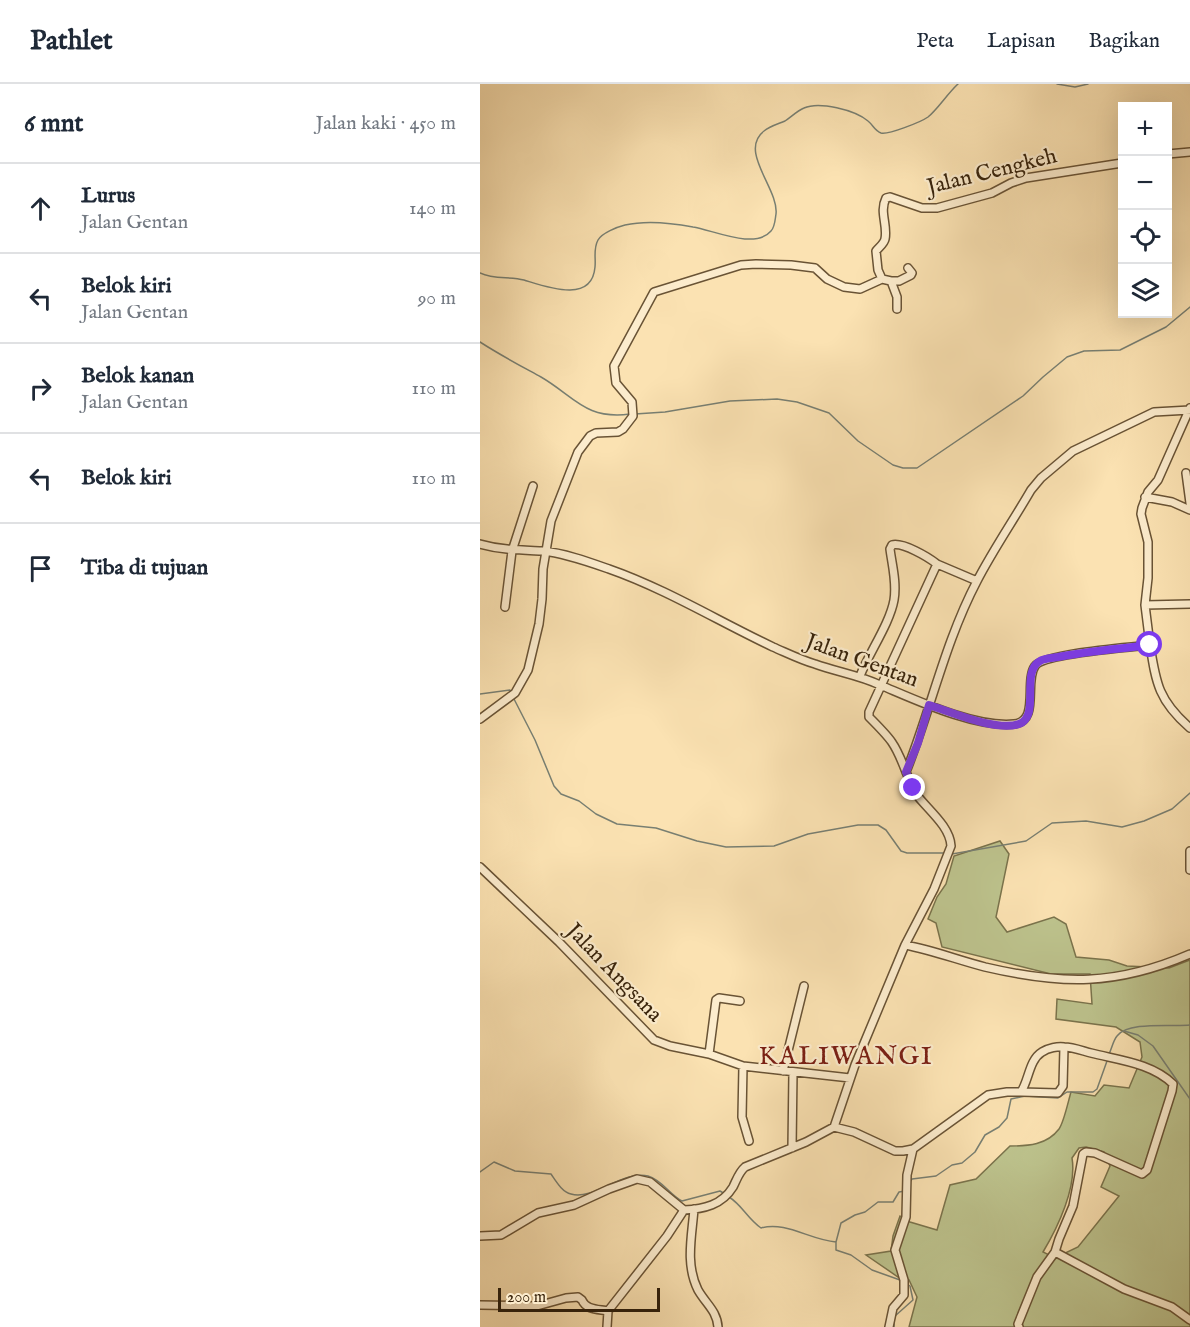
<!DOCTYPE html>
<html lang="id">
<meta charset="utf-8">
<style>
body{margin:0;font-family:"IM FELL English",serif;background:#f6f6f7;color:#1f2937}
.controls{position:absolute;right:18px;top:18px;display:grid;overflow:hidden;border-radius:0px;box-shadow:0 6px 24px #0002}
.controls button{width:54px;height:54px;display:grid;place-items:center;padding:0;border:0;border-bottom:2px solid #e0e1e3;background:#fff;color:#1f2937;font:30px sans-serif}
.scale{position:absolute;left:18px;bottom:15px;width:162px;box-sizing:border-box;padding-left:6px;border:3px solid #38230b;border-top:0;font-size:16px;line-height:21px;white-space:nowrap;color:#38230b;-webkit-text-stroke:4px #fceccd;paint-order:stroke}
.stop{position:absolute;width:18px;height:18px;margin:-14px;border:4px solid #7c3aed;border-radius:50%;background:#fff}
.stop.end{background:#7c3aed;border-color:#fff;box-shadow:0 2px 6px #0008}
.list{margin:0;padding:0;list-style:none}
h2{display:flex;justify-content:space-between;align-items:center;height:78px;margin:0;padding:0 24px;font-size:26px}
h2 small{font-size:20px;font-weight:400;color:#747a83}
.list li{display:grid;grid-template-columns:39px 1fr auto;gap:18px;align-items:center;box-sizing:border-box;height:90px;padding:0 24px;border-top:2px solid #e0e1e3}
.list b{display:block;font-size:22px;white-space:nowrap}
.list p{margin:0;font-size:20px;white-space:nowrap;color:#747a83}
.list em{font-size:20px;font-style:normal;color:#747a83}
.icon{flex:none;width:33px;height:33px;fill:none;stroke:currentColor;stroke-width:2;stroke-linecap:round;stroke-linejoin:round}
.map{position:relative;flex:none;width:710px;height:1243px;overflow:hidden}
header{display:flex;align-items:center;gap:36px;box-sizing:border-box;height:84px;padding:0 30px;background:#fff;border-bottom:2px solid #e0e1e3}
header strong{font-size:28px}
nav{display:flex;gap:33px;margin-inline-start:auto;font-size:21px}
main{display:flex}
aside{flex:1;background:#fff}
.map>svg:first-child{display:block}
</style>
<header>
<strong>Pathlet</strong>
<nav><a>Peta</a><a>Lapisan</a><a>Bagikan</a></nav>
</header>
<main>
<aside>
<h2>6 mnt<small>Jalan kaki · 450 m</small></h2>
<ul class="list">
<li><svg class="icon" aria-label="ahead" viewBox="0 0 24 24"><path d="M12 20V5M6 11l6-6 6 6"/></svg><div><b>Lurus</b><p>Jalan Gentan</p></div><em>140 m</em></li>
<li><svg class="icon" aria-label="left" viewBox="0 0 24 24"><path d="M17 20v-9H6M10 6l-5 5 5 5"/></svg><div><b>Belok kiri</b><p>Jalan Gentan</p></div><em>90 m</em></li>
<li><svg class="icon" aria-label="right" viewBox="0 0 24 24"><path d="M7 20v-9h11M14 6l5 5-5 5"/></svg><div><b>Belok kanan</b><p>Jalan Gentan</p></div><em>110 m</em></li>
<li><svg class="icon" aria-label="left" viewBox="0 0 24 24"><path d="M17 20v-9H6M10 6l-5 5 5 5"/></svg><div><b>Belok kiri</b></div><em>110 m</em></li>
<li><svg class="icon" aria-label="arrive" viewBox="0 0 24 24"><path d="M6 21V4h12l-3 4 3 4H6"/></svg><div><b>Tiba di tujuan</b></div></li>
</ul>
</aside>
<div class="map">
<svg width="710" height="1243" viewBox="0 0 710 1243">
<rect width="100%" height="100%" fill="#fbe2b2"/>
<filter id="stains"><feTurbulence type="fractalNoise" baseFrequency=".00333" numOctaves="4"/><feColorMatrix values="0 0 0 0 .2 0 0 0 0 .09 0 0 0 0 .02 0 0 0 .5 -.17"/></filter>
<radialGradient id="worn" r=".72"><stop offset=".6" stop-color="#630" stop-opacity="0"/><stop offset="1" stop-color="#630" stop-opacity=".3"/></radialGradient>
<path fill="#bdc38d" stroke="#7a734c" stroke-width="1.5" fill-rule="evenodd" d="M520,757L529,770L516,833L527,848L574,833L586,840L596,873L629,876L647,882L689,884L710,876V1243H429L437,1213L429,1196L418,1193L386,1171L411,1167L413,1152L420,1132L430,1138L457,1146L470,1101L496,1095L530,1062C548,1062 567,1061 579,1045C584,1038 588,1018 591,1008L615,1012L624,1001L649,1004L662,973L660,958L636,943L576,935L577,915L612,920L610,890H571L462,863L456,839L448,835L457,813L466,800L474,772ZM606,1063L624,1068L630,1082L621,1103L639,1112L598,1163L575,1174L563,1168C578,1143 597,1103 592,1074L599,1064Z"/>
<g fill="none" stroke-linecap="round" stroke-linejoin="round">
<path stroke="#787f72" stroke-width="1.5" d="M577,0L595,3L608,0
M0,189C14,196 30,192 44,196C67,203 112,220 115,183C116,174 113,165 118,156C122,149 137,143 145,141C167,136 192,139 213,143C233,146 275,166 291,147C295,143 295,136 296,130C299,105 258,67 284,47C290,42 298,40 305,37C311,33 317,27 324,24C339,17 375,26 388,37C393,41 395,47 401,49C408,51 441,38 448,33C457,26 468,9 478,0
M0,258C20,271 41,282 61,293C94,312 105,336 150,330
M155,330L185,328L250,317L297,315L317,318L349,329L378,357L413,381L423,384H437L543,312L563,293L587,273L604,267L640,266L686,243L710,223
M0,610L30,606L31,608
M34,615L55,656L74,702L81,710L99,717L116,730L137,740L176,744L217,757L246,763L294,762L328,750L378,741H398L406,746L421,767L427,769H465
M472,770L546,757L572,739L606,737L642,743L664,737L692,725L710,709
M644,947L658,951L673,962L710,1015
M629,970C632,964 633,957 637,952C648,937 692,943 710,941
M0,1088L14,1078L35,1087L71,1090C76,1097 82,1108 91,1110C113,1117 143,1086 168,1092C182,1096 190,1111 202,1117L240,1107L245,1110
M429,1099L432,1095L456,1092L472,1081L482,1079L495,1068L505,1051L519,1043L527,1034L531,1015L545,1012L578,1014L587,1008H613L617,1005L627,977
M249,1113C262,1121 267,1134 281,1144C306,1137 330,1156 356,1158V1166L371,1171L392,1186L420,1196
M356,1158L361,1139L375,1131L385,1128L398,1118H413L419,1108L425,1107
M415,1232L433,1216L430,1202L427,1200
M414,1237V1243"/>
<defs>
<path id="minor" d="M688,70L710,68
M402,195L398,186L396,167C399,163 404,160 405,155C408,141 399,128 406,114L410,113L442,124H457L512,109L531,99L546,94L642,79
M411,197H419L431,191L432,189L428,184
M706,389L710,419
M665,413L692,418L710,426
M0,460C21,466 41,466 63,467C84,469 109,478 129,485C186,505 238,537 293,563C307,569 321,576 335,580C357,588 379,591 400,601C436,616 495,644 534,640C560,638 544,597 555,582C563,570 651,563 670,561L665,521L710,520
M457,480L497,497
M665,521L668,494V458L661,430L662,424L668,408L678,396L710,324
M25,523L32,467L53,402
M670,561C676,600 679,617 710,644
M380,592C389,569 410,539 414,516C417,498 412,481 410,465L412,461C423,458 448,473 457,480L389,628V633C411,655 415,659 426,688
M0,635L35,609L48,586L59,540L62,515L63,485L71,437L98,368L110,352L116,349L138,348L143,345L153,332L152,318L136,299L134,282L174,208L261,181L276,180L311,181L335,184L347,195L364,203L380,205L402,195L411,197L417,213V225
M710,767V786
M0,783L79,858L174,956L190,962L229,970L263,982L370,994
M425,861L454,805L471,762C470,742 447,725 436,710C432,703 429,695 426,688C451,625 465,558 497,497C513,466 533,437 551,406L561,394L593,367L674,328L710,326
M229,970L236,916L239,914L260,917
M263,982L262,1033L269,1057
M303,987L324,902
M541,1008L578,1009L583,1002L584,963
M354,1043L374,1048L415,1067H423L433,1065L508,1011L527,1008H541C549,996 549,976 562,968C568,964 578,962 584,963C593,963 603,967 611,969C638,976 672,979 693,1000L692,1007L667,1086L662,1090L615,1069L606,1068L603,1070L593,1122L579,1155L575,1168L644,1205L692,1223L710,1236
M312,1064L313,988
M214,1125C212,1152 205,1180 218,1206C226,1220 237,1227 238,1243
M0,1152L21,1151L58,1129L94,1121L129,1105L157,1095L170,1098L204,1126C224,1125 242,1121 253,1103C257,1095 259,1088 265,1083L326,1058L354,1043L375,981L425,861C452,866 478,876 505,883C582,901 636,902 710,870
M0,1221L57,1222L86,1214L98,1213L102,1216C106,1226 118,1225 128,1227
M127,1243L128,1227L187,1152L204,1126
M409,1243L413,1224L424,1211V1196L415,1166L426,1133L427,1091L433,1065
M539,1243L538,1240L557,1193L575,1168"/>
</defs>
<use href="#minor" stroke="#695335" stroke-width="10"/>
<use href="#minor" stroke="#fceccd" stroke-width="7"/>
</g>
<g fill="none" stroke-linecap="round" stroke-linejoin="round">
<path stroke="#7c3aed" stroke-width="8" d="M433,704L426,688L438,659L449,621C471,628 517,648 539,640C561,632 540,588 560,577C564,574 572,574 578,573C608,567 639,565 670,561"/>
</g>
<g text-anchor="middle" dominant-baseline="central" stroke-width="4.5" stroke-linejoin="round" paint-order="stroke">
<g font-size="22" fill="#38230b" stroke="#fceccd">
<text transform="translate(512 88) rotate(-14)">Jalan Cengkeh</text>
<text transform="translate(382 577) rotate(20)">Jalan Gentan</text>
<text transform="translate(134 889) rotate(46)">Jalan Angsana</text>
</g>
<g font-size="26" letter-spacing="1.5" fill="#7a1f14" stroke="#fceccd">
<text x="366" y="972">KALIWANGI</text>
</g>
</g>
<rect width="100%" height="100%" filter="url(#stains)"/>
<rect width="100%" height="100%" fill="url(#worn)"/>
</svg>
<div class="controls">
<button>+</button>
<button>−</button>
<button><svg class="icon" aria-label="locate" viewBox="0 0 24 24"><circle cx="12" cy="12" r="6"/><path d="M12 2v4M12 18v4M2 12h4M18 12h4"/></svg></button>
<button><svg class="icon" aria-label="layers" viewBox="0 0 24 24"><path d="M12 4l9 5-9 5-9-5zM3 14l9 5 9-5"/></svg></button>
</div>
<div class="scale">200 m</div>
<div class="stop" style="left:670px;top:561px"></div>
<div class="stop end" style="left:433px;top:704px"></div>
</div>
</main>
